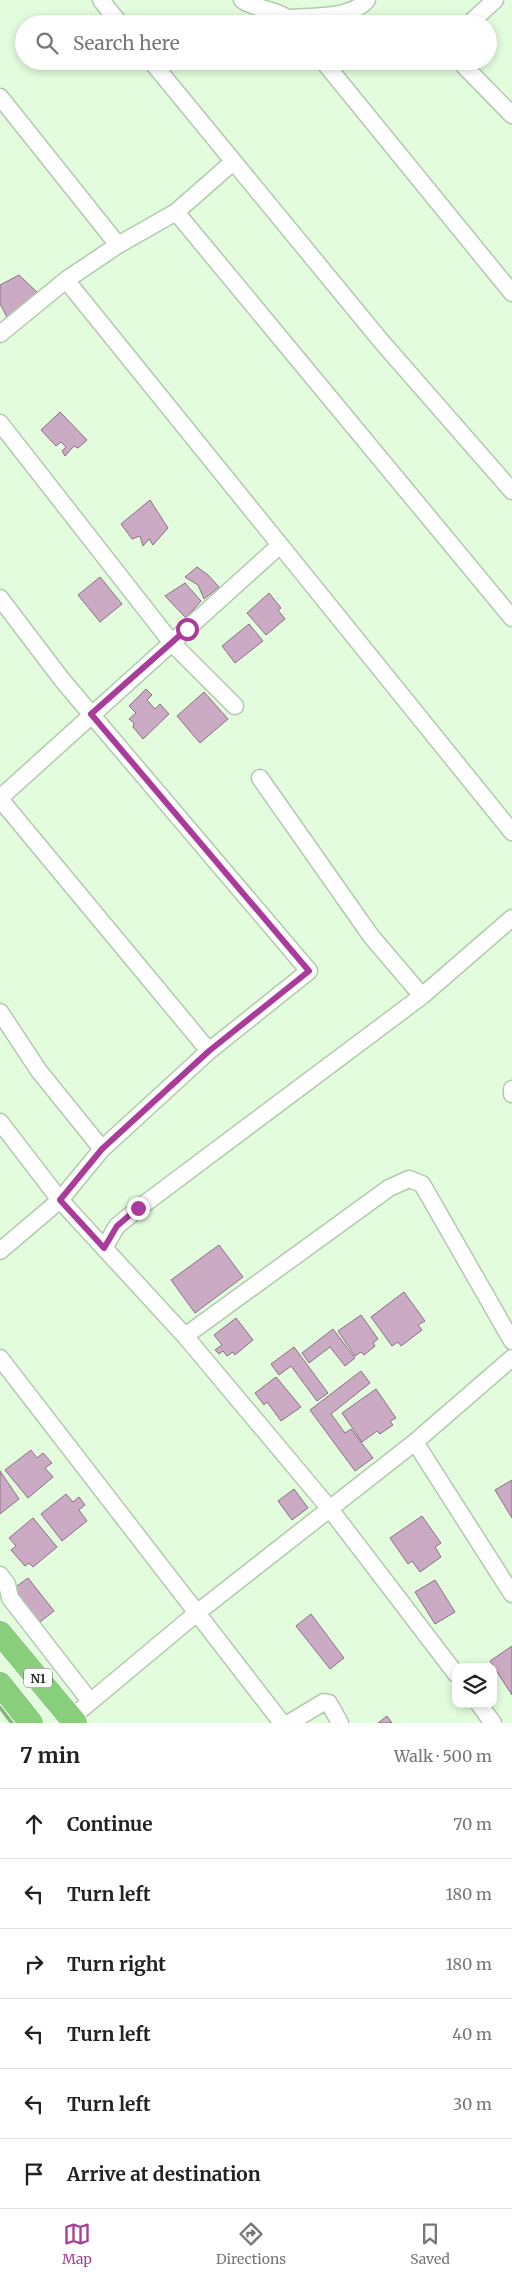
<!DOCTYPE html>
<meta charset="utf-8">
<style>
body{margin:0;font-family:Merriweather,serif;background:#f6f6f6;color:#222}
.controls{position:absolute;right:15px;bottom:15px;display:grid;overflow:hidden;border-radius:10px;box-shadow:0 2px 8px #0003}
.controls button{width:45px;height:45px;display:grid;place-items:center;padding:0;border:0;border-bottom:1px solid #e0e0e0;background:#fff;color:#222;font:25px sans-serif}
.stop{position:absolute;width:15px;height:15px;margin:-11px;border:4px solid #a93b9a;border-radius:50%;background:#fff}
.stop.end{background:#a93b9a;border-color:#fff;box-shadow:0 1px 5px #0008}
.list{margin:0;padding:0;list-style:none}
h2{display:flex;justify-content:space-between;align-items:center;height:65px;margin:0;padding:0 20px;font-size:21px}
h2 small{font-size:16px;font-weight:400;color:#767676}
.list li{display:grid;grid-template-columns:32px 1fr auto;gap:15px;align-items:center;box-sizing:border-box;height:70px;padding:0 20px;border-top:1px solid #e0e0e0}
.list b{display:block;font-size:19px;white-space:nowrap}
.list em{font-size:16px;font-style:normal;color:#767676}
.icon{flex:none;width:28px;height:28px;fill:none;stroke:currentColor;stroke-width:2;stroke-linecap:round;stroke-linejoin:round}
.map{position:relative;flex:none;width:512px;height:1723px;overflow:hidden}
.search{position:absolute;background:#fff;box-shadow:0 2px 8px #0003;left:15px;right:15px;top:15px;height:55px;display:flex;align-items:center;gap:12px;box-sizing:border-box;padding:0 18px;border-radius:28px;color:#767676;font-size:19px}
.sheet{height:485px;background:#fff}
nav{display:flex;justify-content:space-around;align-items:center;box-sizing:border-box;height:70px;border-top:1px solid #e0e0e0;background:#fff;font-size:14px;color:#767676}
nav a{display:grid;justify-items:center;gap:2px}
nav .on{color:#a93b9a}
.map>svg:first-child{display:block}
</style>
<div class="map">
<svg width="512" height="1723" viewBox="0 0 512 1723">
<rect width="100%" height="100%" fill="#e2fcdd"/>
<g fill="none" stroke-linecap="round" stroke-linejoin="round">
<path stroke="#84b37c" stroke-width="4" d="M0,1707L12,1723"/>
</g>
<path fill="#caabc3" stroke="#8c6f86" d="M19,275L39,294L26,302L25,308L7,317L0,304V285Z
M60,412L87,440L78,448L74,446L65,456L62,451L66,447L61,442L56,446L41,430Z
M150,500L168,528L153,545L149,539L143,546L140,536L132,539L121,524Z
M197,567L208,575L219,587L204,599L198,585L185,577Z
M100,577L122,604L100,622L78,595Z
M185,583L201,601L186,618L165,596Z
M269,593L281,608L278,610L285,619L266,635L247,613Z
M249,624L263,641L235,663L222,646Z
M146,689L152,695L147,700L155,709L160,704L169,714L143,739L133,727L134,723L129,719L136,713L129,706Z
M204,692L228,719L200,743L177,716Z
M219,1245L243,1277L195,1313L171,1280Z
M404,1292L425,1321L418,1325L422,1330L401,1346L398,1342L392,1346L371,1317Z
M361,1315L378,1339L373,1343L375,1346L364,1355L361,1352L355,1356L338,1331Z
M236,1318L253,1340L235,1355L233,1352L227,1356L223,1351L219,1354L215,1350L222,1345L214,1335Z
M333,1329L355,1358L345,1366L330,1347L309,1363L302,1353Z
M294,1347L328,1393L317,1401L291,1366L279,1375L271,1364Z
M361,1371L370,1383L331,1414L345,1433L351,1429L373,1458L355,1471L310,1410Z
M276,1377L301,1407L281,1421L267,1402L264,1405L255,1393Z
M376,1389L396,1418L390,1421L393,1425L380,1434L377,1431L362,1442L342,1413Z
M31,1450L37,1458L43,1453L52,1463L45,1468L53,1477L28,1498L5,1470Z
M0,1471L19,1499L0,1514Z
M512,1480V1518L495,1490Z
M294,1489L308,1508L292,1520L278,1501Z
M66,1494L73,1502L79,1497L85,1505L79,1510L87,1521L62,1541L41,1514Z
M422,1516L441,1543L435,1547L441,1557L420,1572L412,1561L408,1564L390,1538Z
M33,1518L57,1547L33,1567L29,1563L25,1566L11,1550L16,1546L9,1538Z
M28,1578L54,1611L36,1625L10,1591Z
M435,1580L455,1612L435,1624L415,1592Z
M311,1614L344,1658L330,1669L296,1626Z
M512,1646V1695L490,1661Z
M387,1716L392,1723H378Z"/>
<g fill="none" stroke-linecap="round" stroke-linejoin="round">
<defs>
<path id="minor" d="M101,0L120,24
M242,0C258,11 280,8 293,24
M288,18C311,16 351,19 367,0
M469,24L495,0
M151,61L381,341L512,491
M323,61L512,293
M463,61L465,67L512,115
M0,97L118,245
M176,212L512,618
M66,280L512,832
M0,334L66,280L118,245L176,212L233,162
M0,423L172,643L235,706
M0,598L63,681L309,971L209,1051L102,1149L60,1200L0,1122
M260,778L371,936L422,996
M0,798L279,546
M0,799L209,1051
M0,1012L39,1071L102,1149
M512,1089V1094
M104,1248L117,1226L139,1208L422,996L512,918
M0,1251L60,1200L185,1336L330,1509L456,1674
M185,1336L389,1188L409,1179L422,1184L512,1341
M0,1358L282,1723
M415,1442L512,1594
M0,1575L7,1584L10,1598L90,1701
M479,1704L493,1723
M71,1718L198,1612L415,1442L512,1358
M289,1723L324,1702L329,1703L340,1723"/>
<path id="highway" d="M0,1633L75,1723
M0,1684L31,1723"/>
</defs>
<use href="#minor" stroke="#b1caad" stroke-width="19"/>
<use href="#highway" stroke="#fff" stroke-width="26"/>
<use href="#minor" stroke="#fff" stroke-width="16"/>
<use href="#highway" stroke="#88cf7c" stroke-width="24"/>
</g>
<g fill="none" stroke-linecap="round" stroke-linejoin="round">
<path stroke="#a93b9a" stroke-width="6" d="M138,1208L117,1226L104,1248L60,1200L102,1149L209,1051L309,971L91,714L187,629"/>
</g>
<g text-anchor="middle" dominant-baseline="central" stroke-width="4" stroke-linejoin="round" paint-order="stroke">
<rect fill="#fff" stroke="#61675f" stroke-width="1" x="24" y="1668.5" width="28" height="19" rx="4"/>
<g font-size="12" font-weight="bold" fill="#1d261b">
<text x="38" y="1678">N1</text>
</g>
</g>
</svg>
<div class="controls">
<button><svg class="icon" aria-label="layers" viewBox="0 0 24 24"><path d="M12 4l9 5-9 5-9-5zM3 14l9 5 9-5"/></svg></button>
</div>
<div class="stop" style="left:187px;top:629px"></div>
<div class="stop end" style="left:138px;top:1208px"></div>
<div class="search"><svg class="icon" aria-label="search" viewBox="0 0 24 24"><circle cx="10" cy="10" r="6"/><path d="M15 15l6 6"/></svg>Search here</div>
</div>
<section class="sheet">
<h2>7 min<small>Walk · 500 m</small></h2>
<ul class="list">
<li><svg class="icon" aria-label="ahead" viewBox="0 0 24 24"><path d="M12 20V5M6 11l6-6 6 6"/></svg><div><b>Continue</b></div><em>70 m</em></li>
<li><svg class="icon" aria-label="left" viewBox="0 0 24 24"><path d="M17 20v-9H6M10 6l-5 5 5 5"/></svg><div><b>Turn left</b></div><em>180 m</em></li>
<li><svg class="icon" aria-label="right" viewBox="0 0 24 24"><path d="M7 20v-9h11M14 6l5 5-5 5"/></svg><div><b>Turn right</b></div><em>180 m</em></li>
<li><svg class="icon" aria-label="left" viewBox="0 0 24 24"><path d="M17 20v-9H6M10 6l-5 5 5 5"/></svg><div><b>Turn left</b></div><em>40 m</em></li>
<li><svg class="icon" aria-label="left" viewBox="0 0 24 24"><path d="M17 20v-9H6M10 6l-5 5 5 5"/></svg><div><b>Turn left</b></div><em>30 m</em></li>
<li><svg class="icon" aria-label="arrive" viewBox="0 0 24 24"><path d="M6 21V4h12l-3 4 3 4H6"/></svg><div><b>Arrive at destination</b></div></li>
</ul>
</section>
<nav>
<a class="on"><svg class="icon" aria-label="map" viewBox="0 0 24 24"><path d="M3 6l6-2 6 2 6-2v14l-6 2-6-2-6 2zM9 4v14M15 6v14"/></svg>Map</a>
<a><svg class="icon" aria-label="directions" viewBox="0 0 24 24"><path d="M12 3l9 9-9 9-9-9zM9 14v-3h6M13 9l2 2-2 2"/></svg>Directions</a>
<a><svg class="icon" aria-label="saved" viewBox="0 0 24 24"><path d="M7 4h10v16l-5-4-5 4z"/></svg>Saved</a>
</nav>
